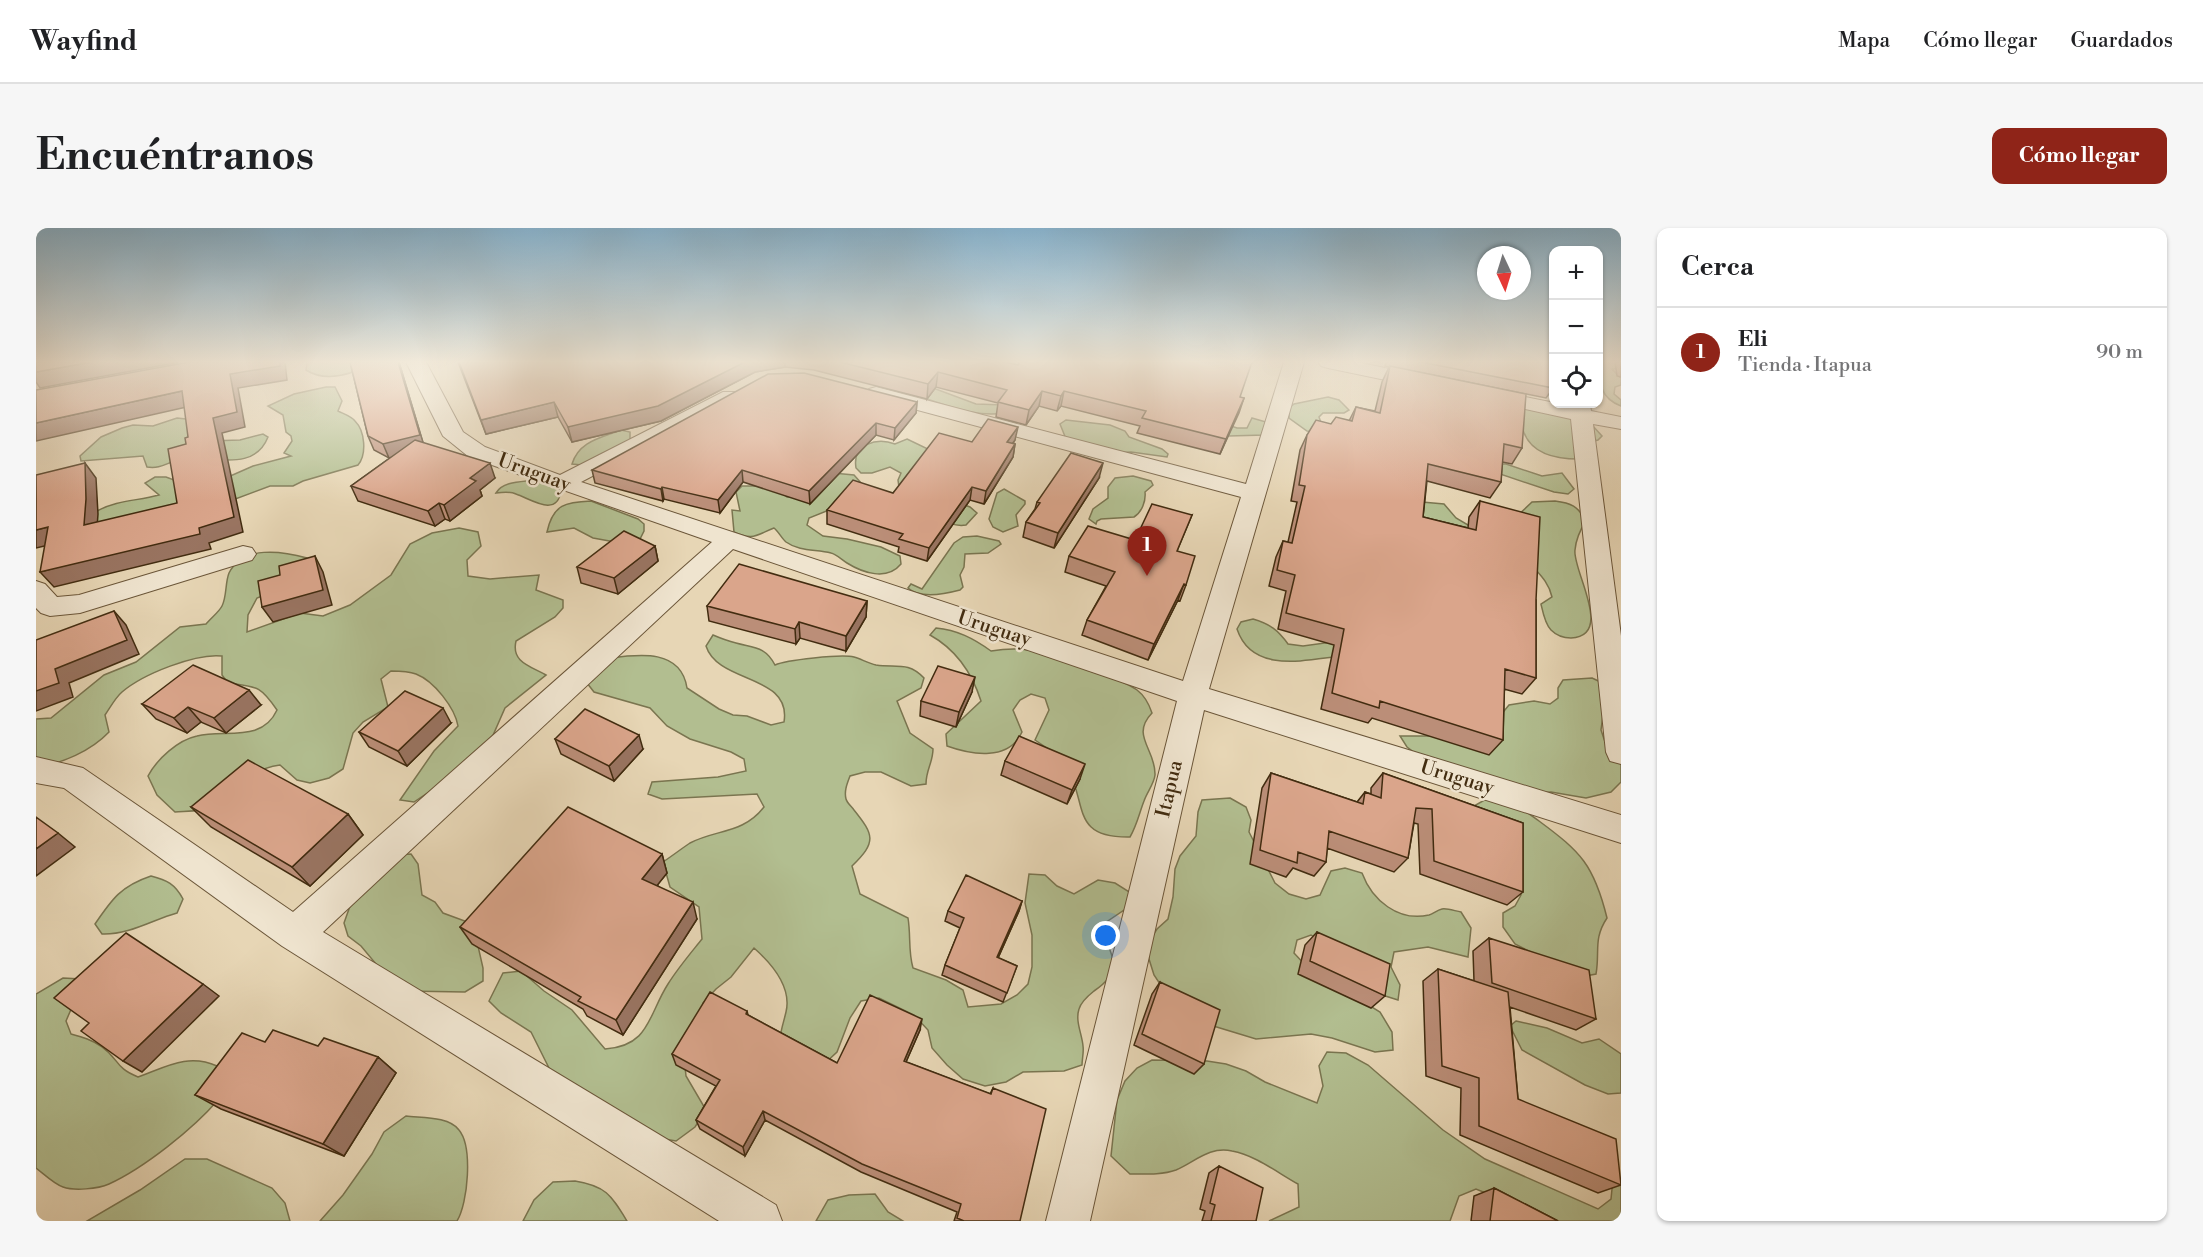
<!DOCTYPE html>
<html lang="es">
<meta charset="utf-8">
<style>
body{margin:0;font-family:"Libre Bodoni",serif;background:#f6f6f6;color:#202124}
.controls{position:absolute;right:18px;top:18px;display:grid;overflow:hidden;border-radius:12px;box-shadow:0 2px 4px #0004}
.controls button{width:54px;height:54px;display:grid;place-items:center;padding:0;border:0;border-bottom:2px solid #e0e0e0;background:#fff;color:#202124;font:30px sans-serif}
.compass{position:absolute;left:1441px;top:18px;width:54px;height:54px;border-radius:50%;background:#fff;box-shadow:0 2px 4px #0004;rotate:176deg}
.you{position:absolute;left:1070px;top:708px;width:21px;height:21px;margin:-15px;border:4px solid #fff;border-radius:50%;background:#1a73e8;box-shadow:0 0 0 9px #1a73e833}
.badge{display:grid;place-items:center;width:39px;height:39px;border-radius:50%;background:#8f2418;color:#fff;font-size:20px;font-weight:700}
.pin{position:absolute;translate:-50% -50px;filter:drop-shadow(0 2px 3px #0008)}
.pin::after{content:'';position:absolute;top:32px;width:21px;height:18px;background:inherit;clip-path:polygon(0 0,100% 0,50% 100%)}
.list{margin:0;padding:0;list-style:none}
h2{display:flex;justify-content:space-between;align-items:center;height:78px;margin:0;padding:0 24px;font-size:26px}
h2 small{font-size:20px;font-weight:400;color:#757577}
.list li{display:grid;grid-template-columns:39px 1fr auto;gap:18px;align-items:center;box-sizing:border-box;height:90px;padding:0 24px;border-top:2px solid #e0e0e0}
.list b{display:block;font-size:22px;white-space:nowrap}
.list p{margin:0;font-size:20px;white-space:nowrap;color:#757577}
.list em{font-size:20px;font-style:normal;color:#757577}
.icon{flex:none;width:33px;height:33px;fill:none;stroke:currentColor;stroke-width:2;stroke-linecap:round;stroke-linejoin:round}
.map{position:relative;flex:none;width:1585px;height:993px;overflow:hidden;border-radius:12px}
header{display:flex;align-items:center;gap:36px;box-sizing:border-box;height:84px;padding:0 30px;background:#fff;border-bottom:2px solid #e0e0e0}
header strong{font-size:28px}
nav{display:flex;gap:33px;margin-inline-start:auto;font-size:21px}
.intro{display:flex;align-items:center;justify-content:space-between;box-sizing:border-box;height:144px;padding:0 36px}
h1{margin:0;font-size:42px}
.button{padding:15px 27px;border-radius:12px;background:#8f2418;color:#fff;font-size:21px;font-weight:700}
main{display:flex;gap:36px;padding:0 36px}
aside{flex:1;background:#fff;border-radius:12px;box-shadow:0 2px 4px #0004}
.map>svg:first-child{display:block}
</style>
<header>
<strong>Wayfind</strong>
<nav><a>Mapa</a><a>Cómo llegar</a><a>Guardados</a></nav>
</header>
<div class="intro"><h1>Encuéntranos</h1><a class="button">Cómo llegar</a></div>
<main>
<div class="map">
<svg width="1585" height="993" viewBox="0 0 1585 993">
<rect width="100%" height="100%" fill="#e7d6b5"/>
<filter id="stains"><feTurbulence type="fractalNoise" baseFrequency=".00333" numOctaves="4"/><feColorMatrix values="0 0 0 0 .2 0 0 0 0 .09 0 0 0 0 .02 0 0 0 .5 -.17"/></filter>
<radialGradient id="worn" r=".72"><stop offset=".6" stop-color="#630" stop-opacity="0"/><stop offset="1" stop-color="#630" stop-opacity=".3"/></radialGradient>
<path fill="#b2be90" stroke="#7a7550" stroke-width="1.5" d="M271,134H339C319,145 292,156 270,142Z
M1563,134H1585V140L1576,141L1585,150V157L1579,159L1578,166L1585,172V178C1564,170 1563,155 1563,134Z
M845,154L889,157L940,176L968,177L969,185C938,190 909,176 881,168C870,165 858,165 848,163Z
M290,159H299L306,173L302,183C308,186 315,188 319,193C329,203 331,226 322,237L267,253L257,258H234L178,279L56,296L61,283C81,272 101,273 123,267L109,255L119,249H130L146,255L183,253L217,238L255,228L248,225L256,213L255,208L250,204L247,187L232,178L258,166Z
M1292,169L1303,172L1313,182L1308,185H1287L1283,189L1287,200L1283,204L1271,203L1253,190V180L1258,176Z
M1486,178L1555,196L1566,208L1562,212L1546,216L1543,231C1521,231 1495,227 1487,202C1484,195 1486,185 1486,178Z
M141,190L150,191L173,213L204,212L227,206L232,209C217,247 172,225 142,232C130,235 125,241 111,239L107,228L45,233L44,228L65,209L86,200L97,197L117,198Z
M1216,190L1230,194L1229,207L1192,208L1186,195L1201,200H1211Z
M1030,192L1074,197L1089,203L1093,209L1126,221L1132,226L1131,229L1095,224L1077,225L1030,211L1024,196Z
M585,202L594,204V215L546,237L536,236C543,213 565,210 585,202Z
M871,211L894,222L923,275L934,279L941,285L930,297C905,301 882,273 863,259L862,252L865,245L854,239L836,245H825L820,240C816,216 841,209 859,216Z
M1459,236H1470L1506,248L1526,245L1538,261L1532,266L1518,264L1464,246Z
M797,245L818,247L826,256L803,278L773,290L771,297L787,308L811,311L845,319L864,328L865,336C851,353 827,345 811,335C806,332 800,326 795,325C780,321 764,324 750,314C746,311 743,304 738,300C720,307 717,313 698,304L696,282L704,283L700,264L706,258H738L751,269L773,268Z
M1097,248L1115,253L1117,257L1109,264C1110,273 1106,284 1098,289L1065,291L1061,293L1060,296L1053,291L1057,281L1072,270V259L1079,250Z
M499,252L518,257L525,263C521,290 495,271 480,266C474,263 467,264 460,265C467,253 486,254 499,252Z
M968,261L989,273V276L980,287L982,298L967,304L957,299L953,291L961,265Z
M555,273L602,291L608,296V303L604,311L579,314L557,310L538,300L511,304C517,276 530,274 555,273Z
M1519,273C1535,275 1542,278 1550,293C1544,302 1540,311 1539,322C1536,342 1579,408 1535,410C1528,410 1521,408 1515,402C1509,396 1507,385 1505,376L1516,369C1512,351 1499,343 1489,329C1483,320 1480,304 1476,293L1496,274Z
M1386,274L1408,276L1420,290L1442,303L1390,295L1384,280Z
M423,300L442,304L445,318L431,332L432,348L454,351L503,347L500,362L527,372V380L519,389L480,413C475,434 494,438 510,447L469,480L454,514L436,535L378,574L364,572L398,523L422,498C419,480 398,453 380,446C372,443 364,443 355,443L345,451L352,479L327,494L317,505L307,541L293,550L274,555L261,552L244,537C210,542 202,561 176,578C166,584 150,583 139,584L121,567L112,548C121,531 142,512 161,508C189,501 226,515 241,482C224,457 221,459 192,455L186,447V428C160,425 107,446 86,464C79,470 74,480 69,487L73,504C56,522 25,537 0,538V491L15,490L68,447L100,434L144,399L170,396C175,390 183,384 186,378C191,368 189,355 193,345C207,317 246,323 271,330V345L248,359L221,370L212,387L211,404L264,385L287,388L314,377L355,347L374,316L396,305Z
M927,309L941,308L963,313L965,316L952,325L929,326L928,339L924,347L927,359L924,362C909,366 884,371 872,360L875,356L886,361L918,315Z
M1217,391C1234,396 1242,402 1252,416L1267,418L1303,413L1306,428C1269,432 1216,446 1201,401L1205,394Z
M900,400C921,402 937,410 955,423C967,421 979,420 992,422C1015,425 1082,449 1101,462C1109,468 1113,476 1116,485C1094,508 1120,521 1119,547C1118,556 1111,564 1108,573C1103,586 1101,597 1094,609C1034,610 1052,576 1031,539C1024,527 1010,520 999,512L1013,482L1009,470L995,466L984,472L977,482L986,504C973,533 936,527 911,518L910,506L945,473C936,445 921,422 894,407Z
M677,407C684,410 692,413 700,415C718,420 729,418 739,437C750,432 805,426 818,429C825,431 832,435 840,437C860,440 872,433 888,450L885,460L861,473L874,505L897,521C897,534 890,542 890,556L875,558L845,544H829L814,548C811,556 808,563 810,571C811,575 816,579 818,582C838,607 841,614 816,638L824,666L872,690C875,708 872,723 877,740L910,752L927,762L932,779L965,776L981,767L992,756L996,739V707L989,675L993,646L1009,647L1021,658L1038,666L1062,652L1079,655L1095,665L1091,680L1063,699C1076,726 1089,743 1058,763C1053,767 1045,774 1043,781C1039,793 1046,806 1047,818C1048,824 1046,831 1046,837L1028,843L987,844L970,854L949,858L927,851L911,837L896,820L892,802L878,787L843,770L825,773L814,790L801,824L786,838L744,821C744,802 746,801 750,784C756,759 736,736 718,720L695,749L680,761L667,775L665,794L648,829L650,848L670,882L659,899L640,913L600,906L519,852L495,804L465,785L453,773L467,745L485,743L508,763L536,782L569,821C614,818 612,787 632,756C642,740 654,726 666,711L663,679L634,659L627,634C636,628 645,621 654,615C681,601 707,606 728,579L721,566L626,571L612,566L616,554L682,549L710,543L708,531L695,524L654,511L631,498L614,480L558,464L551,455L574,430C604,426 645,421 651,460L683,481L697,487L711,488L735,497L748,494C756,446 682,456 670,418Z
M1556,450L1571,457L1565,502L1569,514L1585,535V554L1575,564L1550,570L1515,564L1484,566L1383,528L1371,519L1364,508H1395L1454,500L1473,477L1498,473L1514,476L1522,470V460L1527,452Z
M1459,566C1476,573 1488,582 1503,593C1545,624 1558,637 1571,690C1557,711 1564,724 1560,746L1544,749L1479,716L1467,699V685L1479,678L1485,667L1478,630L1438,578Z
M1194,570L1210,579L1215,592L1213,604L1239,655L1253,666L1270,671L1284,667L1295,643L1309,640L1326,645C1336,672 1362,694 1393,687C1397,686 1401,682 1406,681C1411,680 1419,683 1425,684L1435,700L1432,729L1392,719L1358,724L1355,739L1364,757L1362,772L1343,766L1293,719L1275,707L1261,712L1258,725L1271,739L1344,784L1356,804L1357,822L1339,824L1296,810L1275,806L1220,811L1161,793L1130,765L1118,747L1113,731L1112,715L1121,701L1132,691L1137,669L1139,641L1144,628L1160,608L1162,584L1166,572Z
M375,626L382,636L386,667L399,674L407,685L437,696L447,740V753L429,764L368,763L355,754L325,718L312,708L308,695L319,664L359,627Z
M115,648C131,652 139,656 147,671L141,685C116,692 93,707 66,706L59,696C76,671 85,658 115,648Z
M27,750L45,751L46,756L30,793L35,806C46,809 57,812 66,819C83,831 79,840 102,849C130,839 152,825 181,838L182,872C157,901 108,940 73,956C62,961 38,963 27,959C18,956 8,946 0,940V766Z
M1480,793L1511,800L1546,815L1563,811L1585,826V865L1572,866L1549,857L1486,822L1474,798Z
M1291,824L1310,825L1332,837L1407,902L1449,931L1562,981L1575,971L1577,951L1585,952V993H1498L1467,972L1440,961L1423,968L1414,993H1233L1263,979L1262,956C1242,945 1219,927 1196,923C1173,918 1159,934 1140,942C1126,947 1109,946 1094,946L1075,928L1081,872L1089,853L1101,840L1116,832L1171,833L1190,836L1210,843L1229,854L1281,875L1287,858L1283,838Z
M370,888C385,890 413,888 423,902C437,919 432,975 421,993H284L307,967L336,926L348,904Z
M149,931H171L236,960L249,975L254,993H51L104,962Z
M539,953C570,958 575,967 591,993H487L498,972L517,954Z
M839,966L852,984L867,993H780L792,972L813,967Z"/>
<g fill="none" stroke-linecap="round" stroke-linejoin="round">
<defs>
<path id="minor" d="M370,134H390L427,204L449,219L524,247L687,164H701L704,168L701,172L545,254L1147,453L1205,269L833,169L830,165L833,161L840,159L1210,256L1248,134H1268L1173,461L1585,587V615L1168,482L1054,993H1010L1141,473L697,321L287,704L740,977L746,993H683L246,718L28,560L0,555V529L47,540L257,684L676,314L433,229L407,208Z
M1282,134H1321L1395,150L1398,154L1395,158L1388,160L1292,140L1285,138Z
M1450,161L1534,178V176H1554L1555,183L1585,189V201L1557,196L1585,408V536L1574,533L1570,524L1535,191L1443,171L1440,167L1443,163Z
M207,318L216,320L220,326L216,332L44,385L14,388L5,385L0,380V353L9,356L21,369L43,367Z"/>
</defs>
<use href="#minor" stroke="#6b5639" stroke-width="2"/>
<use href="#minor" fill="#efe4cf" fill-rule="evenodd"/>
</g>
<path fill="#bb8e78" stroke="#422c10" stroke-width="1.5" d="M314,134H363L387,215L459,250L444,262L446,268L414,293L409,291L399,298L322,273L315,258L355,229L353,230L338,222L332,208Z
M422,134H969L982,137L1208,170L1184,226L1101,205L1104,198L1025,178L1021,183L1003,178L990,197L960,189L962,175L900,159L891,171L778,142L749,139L719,144L625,193L536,214L522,189L450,206Z
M1350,134H1518V159L1510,170L1382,144L1486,220L1476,236L1466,234L1465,254L1454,270L1391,253L1387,289L1432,300L1433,289L1444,273L1500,372V450L1486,466L1468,461L1467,512L1453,527L1336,490L1332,495L1285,481L1298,417L1242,401L1250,363L1233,358L1240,329L1247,313L1252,314L1261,274L1255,273L1264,222L1271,207L1295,196L1313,193L1320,179L1339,183L1346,154L1353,139L1349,138Z
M1579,134H1585V149L1581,148Z
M881,174L880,185L858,212L840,207L774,276L707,254L684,285L628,271L627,273L559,255L556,242Z
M979,212L977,216H979L977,229L948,276L934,272L891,333L862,324L863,319L791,296V282L857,265L936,214Z
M1063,250L1018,320L987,309L990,294L999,281L1001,274Z
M1156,287L1141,323L1150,357L1144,373L1142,372L1112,432L1046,407L1051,392L1070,358L1029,344L1033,328L1099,312Z
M619,318L622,333L582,366L545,355L541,339Z
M831,373L830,389L810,423L764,410L760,416L673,393L671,378Z
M936,464L920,499L884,488L885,473Z
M106,476L225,477L190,505L165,494L151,505L120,491Z
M415,495L371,538L333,519L323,504Z
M519,511L607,521L578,553L525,526Z
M969,533L1044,551L1031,576L965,547Z
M1235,545L1321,574L1329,564L1335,566V560L1347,545L1487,595V664L1471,677L1384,646L1382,596L1378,595L1372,630L1358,644L1291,620L1290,634L1278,648L1257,640L1250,649L1214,636L1226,560Z
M155,579L312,586L327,607L274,658L175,599Z
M626,626L631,645L621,657L661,691L587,807L551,788L547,781L436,716L424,699Z
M986,673L983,683L962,730L981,738L967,774L906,747L909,737L924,700L909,693L912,683Z
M1281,704L1349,768L1335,780L1262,746L1269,717Z
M1453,710L1560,791L1540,802L1474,779L1482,871L1585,957L1562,965L1424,907L1425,860L1390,848L1387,753L1402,741L1438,753L1437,723Z
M1124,754L1168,836L1158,846L1098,817L1116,766Z
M711,783L712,787L801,835L884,802L870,834L954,866L957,860L984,993H918L921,984L825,944L729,892L709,928L664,901L660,892L680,858L640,837L636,826Z
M229,814L282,818L342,829L360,845L308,928L185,881L159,867Z
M1183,938L1220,993H1166L1169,983L1164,981L1173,945Z
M1458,960L1522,993H1435L1438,968Z"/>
<path fill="#997461" stroke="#422c10" stroke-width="1.5" d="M56,134H144L4,160L0,154V144Z
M244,134H249L251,152L202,160L209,199L186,205L207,304L173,315L175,321L18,359L4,344L163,300L177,190L194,146Z
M362,134H363L389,221L353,230L347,216Z
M709,134H749V139L719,144L625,193L536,214L532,199Z
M902,144L900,159L891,171L892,156Z
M146,163L155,178L0,213V195Z
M1006,163L1003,178L990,197L993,182Z
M1028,163L1025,178L1021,183L1025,168Z
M1208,170L1203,185L1184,226L1190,211Z
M518,174L522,189L450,206L445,192Z
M881,174L880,185L858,212L859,200Z
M840,195V207L774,276L773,263Z
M982,199L979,212L968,227L971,214Z
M979,216L977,229L948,276L950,263Z
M49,235L60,250L62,286L60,313L48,297Z
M454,235L459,250L444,262L446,268L414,293L408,277L434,250Z
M1067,235L1063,250L1018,320L1022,305Z
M706,242L707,254L684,285L682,272Z
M626,259L628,271L627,273L625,261Z
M936,259L934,272L891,333L893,320Z
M403,275L409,291L399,298L392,283Z
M12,299L25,314L0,320V302Z
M619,318L622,333L582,366L578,350Z
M279,328L287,344L296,377L237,394L226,379Z
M1148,356L1142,372L1112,432L1118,416Z
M831,373L830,389L810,423V408Z
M78,383L90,397L103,426L33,455L37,469L0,483V463L19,441Z
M763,394L764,410L760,416L759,401Z
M939,449L936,464L920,499L923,484Z
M213,462L225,477L190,505L178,490Z
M152,479L165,494L151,505L138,490Z
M407,480L415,495L371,538L362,523Z
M603,507L607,521L578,553L573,538Z
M1049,536L1044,551L1031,576L1036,562Z
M312,586L327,607L274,658L256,639Z
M22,605L39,619L0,648V621Z
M626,626L631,645L612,669L606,651Z
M986,673L983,683L958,739L961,729Z
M657,674L661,691L587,807L580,792Z
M167,756L183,768L106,844L87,833Z
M886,791L884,802L866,843L868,833Z
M342,829L360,845L308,928L287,916Z
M727,883L729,892L709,928L707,919Z"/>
<path fill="#daa58b" stroke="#422c10" stroke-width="1.5" d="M0,134H56L0,144Z
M153,134H244V138L194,146L201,184L177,190L198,289L163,300L164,306L4,344L12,299L0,302V247L49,235L50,271L48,297L141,275L132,221L150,216L149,210L152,209L146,163L0,195V162Z
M314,134H362L384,207L347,216L332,208Z
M423,134H709L622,178L532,199L518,174L445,192Z
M804,134H969L982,137L984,134H1216L1204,169L1208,170L1190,211L1106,190L1110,183L1028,163L1025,168L1006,163L993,182L962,174L971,162L902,144L892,156Z
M1385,134H1518L1517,160Z
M1354,138L1490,166L1486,220L1468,216L1465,254L1392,236L1387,289L1440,302L1444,273L1504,289L1500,372V450L1469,441L1467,512L1344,473L1343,480L1296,465L1308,401L1250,385L1259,347L1241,342L1247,313L1256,315L1269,258L1263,257L1271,207L1280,192L1295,196L1300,189L1316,193L1320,179L1344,185Z
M768,145L881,174L859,200L840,195L773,263L706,242L682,272L626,259L625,261L556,242L732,146Z
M952,191L982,199L971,214L979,216L950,263L936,259L893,320L863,311L867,306L791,282L817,252L857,265L903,205L936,214Z
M379,212L454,235L434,250L440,253L408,277L403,275L392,283L315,258Z
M1035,225L1067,235L1022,305L990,294L1004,275L1001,274Z
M1116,276L1156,287L1141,323L1159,328L1150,357L1148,356L1118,416L1051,392L1079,344L1033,328L1052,298L1099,312Z
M588,303L619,318L578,350L541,339Z
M279,328L287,362L226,379L222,353L244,347L243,338Z
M703,336L831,373L810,408L763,394L759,401L671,378Z
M78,383L91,412L19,441L23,455L0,463V412Z
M157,437L213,462L178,490L152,479L138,490L106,476Z
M902,438L939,449L923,484L885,473Z
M369,463L407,480L362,523L323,504Z
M549,481L603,507L573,538L519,511Z
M983,508L1049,536L1036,562L969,533Z
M212,532L312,586L256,639L155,579Z
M1235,545L1327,576L1329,564L1345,570L1347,545L1487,595V664L1398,633L1396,581L1380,580L1372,630L1293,603L1290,634L1262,624L1261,635L1224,622Z
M532,579L626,626L606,651L657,674L580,792L542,773L545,769L424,699Z
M0,589L22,605L0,621Z
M930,647L986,673L961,729L981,738L971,765L909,737L928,690L912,683Z
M1281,704L1354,736L1349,768L1274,733Z
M90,705L167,756L87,833L45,803L53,795L18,770Z
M1453,710L1553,742L1560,791L1456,755Z
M1402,741L1472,764L1482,871L1580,911L1585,957L1443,898V850L1406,838Z
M1124,754L1184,782L1168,836L1106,806Z
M674,764L711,783L710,786L801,835L834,767L886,791L868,833L955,866L957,860L1010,881L984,993H928L921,990L925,976L826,936L727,883L707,919L660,892L684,852L636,826Z
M237,802L282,818L288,810L342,829L287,916L159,867L206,805L229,814Z
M1183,938L1227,960L1220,993H1175L1179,977L1174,975Z
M1458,960L1522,993H1454Z"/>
<linearGradient id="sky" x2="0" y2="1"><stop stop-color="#88b6d3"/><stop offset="0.49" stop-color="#f4edde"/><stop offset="1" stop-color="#f4edde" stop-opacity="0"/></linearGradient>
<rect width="1585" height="273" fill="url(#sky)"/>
<g text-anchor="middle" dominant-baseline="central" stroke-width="5" stroke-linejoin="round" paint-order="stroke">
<g font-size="20" fill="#422c10" stroke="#efe4cf">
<text transform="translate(498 245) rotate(20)">Uruguay</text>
<text transform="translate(958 401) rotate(18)">Uruguay</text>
<text transform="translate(1421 550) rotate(17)">Uruguay</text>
<text transform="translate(1134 561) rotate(-77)">Itapua</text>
</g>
</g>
<rect width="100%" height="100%" filter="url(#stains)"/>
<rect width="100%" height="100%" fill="url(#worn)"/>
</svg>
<div class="controls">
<button>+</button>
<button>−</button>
<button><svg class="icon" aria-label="locate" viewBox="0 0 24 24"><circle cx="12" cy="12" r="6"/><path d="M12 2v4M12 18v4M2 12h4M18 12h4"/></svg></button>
</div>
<svg class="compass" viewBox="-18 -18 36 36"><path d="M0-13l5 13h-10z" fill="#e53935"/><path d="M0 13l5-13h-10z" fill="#757577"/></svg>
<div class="you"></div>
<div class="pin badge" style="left:1111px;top:348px">1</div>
</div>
<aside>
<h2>Cerca<small></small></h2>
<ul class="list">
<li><span class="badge">1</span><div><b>Eli</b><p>Tienda · Itapua</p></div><em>90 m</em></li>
</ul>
</aside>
</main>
